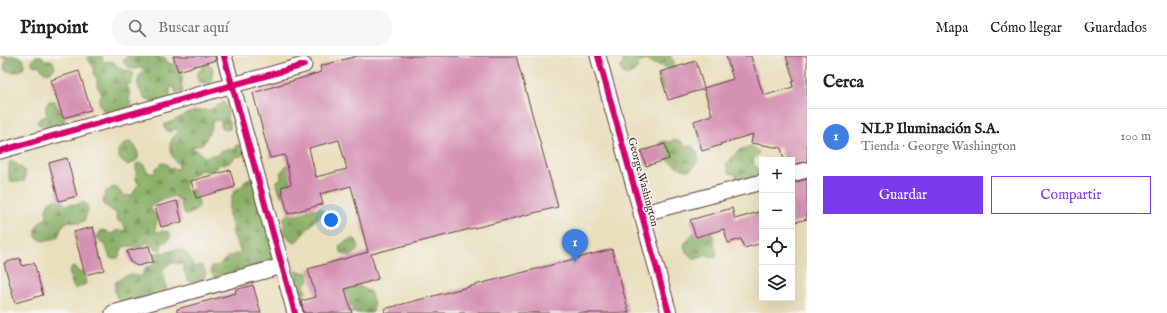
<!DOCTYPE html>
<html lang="es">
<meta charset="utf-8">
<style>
body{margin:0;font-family:"IM FELL English",serif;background:#f6f6f6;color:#202124}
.controls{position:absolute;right:12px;bottom:12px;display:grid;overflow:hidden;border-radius:0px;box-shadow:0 4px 16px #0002}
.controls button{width:36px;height:36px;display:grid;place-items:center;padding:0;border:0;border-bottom:1px solid #e0e0e0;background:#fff;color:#202124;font:20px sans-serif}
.you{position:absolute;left:331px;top:164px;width:14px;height:14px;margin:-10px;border:3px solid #fff;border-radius:50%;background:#1a73e8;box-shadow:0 0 0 6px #1a73e833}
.badge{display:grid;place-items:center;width:26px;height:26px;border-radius:50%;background:#7c3aed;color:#fff;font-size:13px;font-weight:700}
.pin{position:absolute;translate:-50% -33px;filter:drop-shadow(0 1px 2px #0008)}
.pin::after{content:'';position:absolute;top:21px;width:14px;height:12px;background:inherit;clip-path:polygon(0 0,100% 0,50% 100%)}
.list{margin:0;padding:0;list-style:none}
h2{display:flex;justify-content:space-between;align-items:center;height:52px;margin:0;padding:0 16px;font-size:17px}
h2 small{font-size:13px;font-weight:400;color:#757577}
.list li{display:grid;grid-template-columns:26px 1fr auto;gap:12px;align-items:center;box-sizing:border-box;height:56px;padding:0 16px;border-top:1px solid #e0e0e0}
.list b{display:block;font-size:15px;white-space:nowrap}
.list p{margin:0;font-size:13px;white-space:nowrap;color:#757577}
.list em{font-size:13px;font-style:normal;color:#757577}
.actions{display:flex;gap:8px;padding:12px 16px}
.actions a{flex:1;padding:9px 0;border:1px solid #7c3aed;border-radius:0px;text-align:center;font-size:14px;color:#7c3aed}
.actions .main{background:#7c3aed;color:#fff}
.icon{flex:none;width:22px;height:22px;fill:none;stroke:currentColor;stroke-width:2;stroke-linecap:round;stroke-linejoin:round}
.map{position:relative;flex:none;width:807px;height:257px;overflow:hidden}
header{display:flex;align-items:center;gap:24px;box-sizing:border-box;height:56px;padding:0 20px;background:#fff;border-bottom:1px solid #e0e0e0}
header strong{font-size:19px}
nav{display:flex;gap:22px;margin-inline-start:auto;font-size:14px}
.search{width:280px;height:36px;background:#f6f6f6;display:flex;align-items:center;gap:10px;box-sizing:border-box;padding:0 14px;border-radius:22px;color:#757577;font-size:15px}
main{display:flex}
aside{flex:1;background:#fff}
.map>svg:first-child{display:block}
</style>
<header>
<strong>Pinpoint</strong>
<div class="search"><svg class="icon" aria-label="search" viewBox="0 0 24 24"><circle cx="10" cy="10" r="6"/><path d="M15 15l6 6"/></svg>Buscar aquí</div>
<nav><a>Mapa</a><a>Cómo llegar</a><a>Guardados</a></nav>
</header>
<main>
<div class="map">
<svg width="807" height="257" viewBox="0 0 807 257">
<defs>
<pattern id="forest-firs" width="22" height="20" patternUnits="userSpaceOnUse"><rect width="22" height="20" fill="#8ab066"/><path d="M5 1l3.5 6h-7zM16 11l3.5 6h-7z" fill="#738f54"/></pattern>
</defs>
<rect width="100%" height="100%" fill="#f6f6f2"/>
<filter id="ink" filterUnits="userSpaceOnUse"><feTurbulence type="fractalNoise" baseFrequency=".025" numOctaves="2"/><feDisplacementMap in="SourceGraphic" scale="8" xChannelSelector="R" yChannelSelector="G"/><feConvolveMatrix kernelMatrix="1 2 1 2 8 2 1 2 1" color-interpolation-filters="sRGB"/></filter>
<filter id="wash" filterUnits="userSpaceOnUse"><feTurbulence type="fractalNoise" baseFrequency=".012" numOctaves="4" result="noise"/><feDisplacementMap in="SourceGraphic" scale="16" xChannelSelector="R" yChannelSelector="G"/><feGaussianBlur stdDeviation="0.9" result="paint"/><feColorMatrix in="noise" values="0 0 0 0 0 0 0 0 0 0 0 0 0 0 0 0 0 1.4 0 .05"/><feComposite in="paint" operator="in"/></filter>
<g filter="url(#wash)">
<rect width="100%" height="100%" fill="#e9dfbc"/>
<path fill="url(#forest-firs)" stroke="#6a6848" d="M0,0H19L24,4V10L23,13C16,17 12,17 5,14L4,9L7,4Z
M36,0H42L44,4H51L53,5L55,11C50,20 42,17 39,9L36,10L33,9L31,5Z
M88,0H102L103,6L110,5L115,7L117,10L116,12L120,11L125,14L133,16V21L131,28L124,29L128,31L130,38L129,43L131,48V54L108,59C102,54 99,50 99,43L102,38L97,30V23L94,18V12L87,2Z
M128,0H159L154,1L165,2L168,7L173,8L181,12C183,17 182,21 182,26C181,30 183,32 182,37H176L174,32L170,31V41L153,48L150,44L145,43C138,32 133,23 145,14L138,11L137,13C130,13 126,11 123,5L125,2Z
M623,0H672L670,1L674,5V11H680L668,39C661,33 659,28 659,19L666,14L664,10L652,8L646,4L638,7C637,16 634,17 626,20L622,16L620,11L623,7Z
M204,8H208L212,10L213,13L212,19V26L210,29L203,28L198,25L197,19L200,14H203L202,12Z
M49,45H55C57,53 61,54 65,61L64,66C51,69 51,77 37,67L40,62L47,60C45,54 45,50 49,45Z
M224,46L228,56L227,62L230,68V73L224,74L221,70V65L217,64L212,66V71L203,88L192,91L206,102L211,99H218L221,94L227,93L234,94L236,89H241L246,97L242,100L235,101C231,107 227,109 220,108C214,116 209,116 200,114L186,125L184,131L186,134H193C201,146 203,154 186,159L182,153L180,144L174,140L160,145L150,151L158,162L155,172L156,176L163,175L169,176L171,180L166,186L162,187L161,193C154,194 152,191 147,186L143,191C135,193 133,188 123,191L118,202H110L105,188L101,187L97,181L101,174L106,175L111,178L116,175L126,174L124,169L117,164L116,157L104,149L103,144L106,135H109L111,132L116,131L124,140L132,139L139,128L135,122C137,118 136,113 136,108L142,107L149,117H155L156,112L161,107L167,108L170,112L178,113L179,109C168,97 166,87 179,75L176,73L169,76L165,74L164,69L194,55L209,54Z
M674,84L681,85L685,90H692L696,95L699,103C692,116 687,116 675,109C666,103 663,100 659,89L660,86L665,85L668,86Z
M131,86C136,90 139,96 138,103L133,107L127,109C120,105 118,102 118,94L125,87Z
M751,90L755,92L759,96L758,99L753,103L754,110L758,112L760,117L758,122L738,131L736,124V118H732L729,117L726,109L739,94Z
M10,105L17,108L25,115V125L17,126L11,125C8,118 8,112 10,105Z
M287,109H290L293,126L284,141L281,140L276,126L278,124L281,123L280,117Z
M254,120L267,125L273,140L277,159L284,179V189L277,203L216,223L211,217V211L220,209C225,201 233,198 241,197L232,176V168L229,160V151L232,141L234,135L242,130L246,124Z
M55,143L63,146L66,149L72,148L77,149L82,146L87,148L88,155L84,165L79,167L69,165L63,169L57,182L43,185L36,181C34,172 39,165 47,162L46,153L49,146Z
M321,152L324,155L321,160L317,162L296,186C284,183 284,172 284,161L288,159H298L312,153Z
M707,173C719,183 711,185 717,195L716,201L711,202L706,198L701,202H693L686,196L684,189C690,179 695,174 707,173Z
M351,183H355C362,191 358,195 351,200L345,199L341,196L339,191L343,187Z
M177,193C187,194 191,202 194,211L201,209L204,213L206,217L203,224L190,226C185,221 184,215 183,208L170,207L166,211L162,212C164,219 167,230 166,237L126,251C116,243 114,239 115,227C125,219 128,217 141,221L146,211L155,209V200L156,197L163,196L165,197Z
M75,211L79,216H83L85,219L86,228L75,233C71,228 72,223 69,217L71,212Z
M296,215L308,217L309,225L304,228L306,236L303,241L296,234Z
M351,229L359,230L370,236L374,248L373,256L371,257H348L354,252L347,247L343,236Z"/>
<g id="blocks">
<path fill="#d591b2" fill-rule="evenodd" d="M173,0H215L216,4L178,15Z
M357,0H516L558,151L371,198L378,223L345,233L352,257H304L301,245L316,241L308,213L368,196L351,130L320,138L323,148L288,158L281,131L291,128L285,99L270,102L253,37L321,16L320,10ZM339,84L347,113L316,121L309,92Z
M726,0H751L763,38H765L766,39L793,31L792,26L794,25L786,0H807V105L792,109V104H784L781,92L751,87L753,78L720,88L721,89L702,95L694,65L712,59L704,33L668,44L660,16L696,5L704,32L733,23Z
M79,15L91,54L63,62L51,24Z
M665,88L669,103L646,110L641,95Z
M67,102L77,140L59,145L49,107Z
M230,114L235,131L196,142L191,125Z
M807,123V163L792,167V127Z
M177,145L182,166L161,171L155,151Z
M732,152L735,163L762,155V187L744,192L741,183L728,187L724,173L696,181L690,164Z
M93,171L104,214L85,219L74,176Z
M149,190L153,206L137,210L130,206L127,195Z
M612,193L629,257H385L384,253Z
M20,202L22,210L34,207L43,239L15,247L4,207Z
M253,229L261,257H177V253L236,237L235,234Z"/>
</g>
</g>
<g filter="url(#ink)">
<use href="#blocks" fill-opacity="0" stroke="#623c41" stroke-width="1"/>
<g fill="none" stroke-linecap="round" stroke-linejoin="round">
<defs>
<path id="street" d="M224,0L295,257
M598,0L669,257
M0,95L304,9
M792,118L807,114
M641,158L762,126
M113,257L282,210"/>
</defs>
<use href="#street" stroke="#623c41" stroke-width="17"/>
<use href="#street" stroke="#fff" stroke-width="15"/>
<defs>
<path id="cycleway" d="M224,0L295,257
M598,0L669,257
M0,95L304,9"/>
</defs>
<use href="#cycleway" stroke="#f6f6f2" stroke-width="8"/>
<use href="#cycleway" stroke="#d6006c" stroke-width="6"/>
</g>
</g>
<g text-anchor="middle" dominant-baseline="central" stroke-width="3" stroke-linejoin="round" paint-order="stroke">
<g font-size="11" fill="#4a1f2b" stroke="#f6f6f2">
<text transform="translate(643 126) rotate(75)">George Washington</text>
</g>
</g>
</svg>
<div class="controls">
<button>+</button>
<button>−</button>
<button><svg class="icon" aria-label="locate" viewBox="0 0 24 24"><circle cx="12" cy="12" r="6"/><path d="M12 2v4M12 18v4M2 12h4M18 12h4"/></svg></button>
<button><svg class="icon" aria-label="layers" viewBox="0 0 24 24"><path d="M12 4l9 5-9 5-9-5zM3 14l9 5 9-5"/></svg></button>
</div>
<div class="you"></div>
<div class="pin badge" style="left:575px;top:206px;background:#3f7fe0">1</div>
</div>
<aside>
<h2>Cerca<small></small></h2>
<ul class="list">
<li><span class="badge" style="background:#3f7fe0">1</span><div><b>NLP Iluminación S.A.</b><p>Tienda · George Washington</p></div><em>100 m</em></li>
</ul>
<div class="actions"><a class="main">Guardar</a><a>Compartir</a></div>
</aside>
</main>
